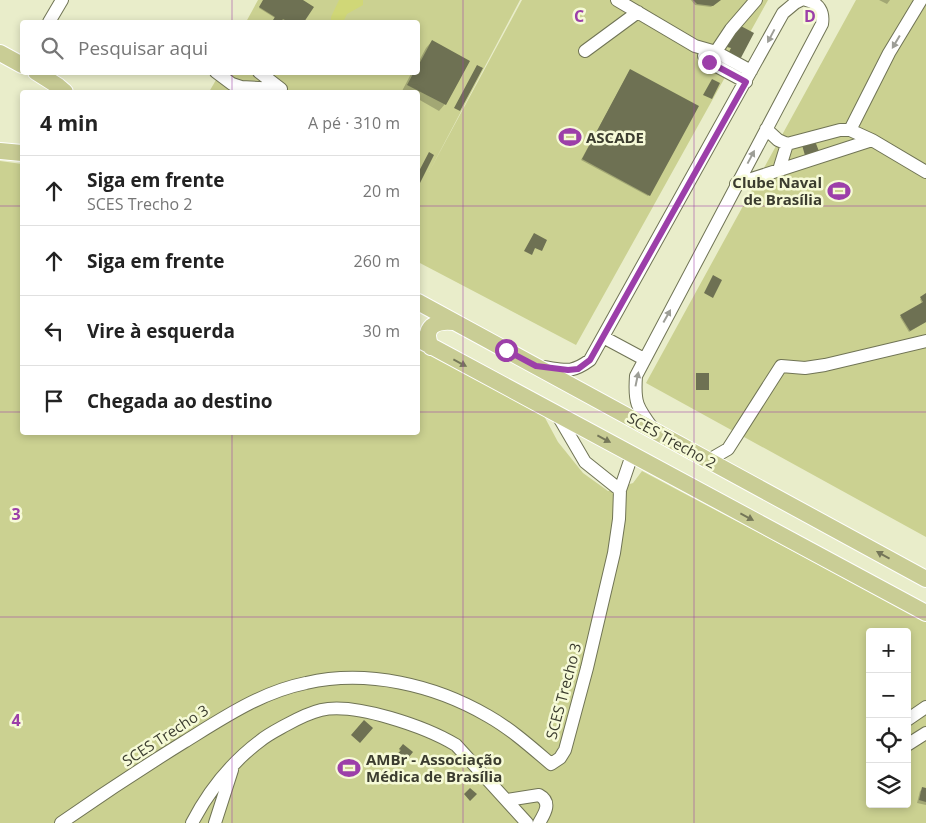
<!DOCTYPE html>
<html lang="pt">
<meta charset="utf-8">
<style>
body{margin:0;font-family:"Open Sans",sans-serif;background:#f6f6f6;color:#222}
.controls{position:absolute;right:15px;bottom:15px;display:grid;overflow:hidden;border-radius:5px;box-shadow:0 2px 8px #0003}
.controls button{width:45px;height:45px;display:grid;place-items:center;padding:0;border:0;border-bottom:1px solid #e0e0e0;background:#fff;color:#222;font:25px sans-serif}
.stop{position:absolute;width:15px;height:15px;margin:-11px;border:4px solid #9c3fa9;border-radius:50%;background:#fff}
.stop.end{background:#9c3fa9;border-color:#fff;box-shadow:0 1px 5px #0008}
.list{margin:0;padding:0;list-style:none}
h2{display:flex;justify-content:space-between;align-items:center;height:65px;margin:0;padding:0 20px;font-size:21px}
h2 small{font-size:16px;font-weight:400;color:#767676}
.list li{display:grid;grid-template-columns:32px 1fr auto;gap:15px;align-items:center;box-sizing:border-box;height:70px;padding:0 20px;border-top:1px solid #e0e0e0}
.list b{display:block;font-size:19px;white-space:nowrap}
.list p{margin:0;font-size:16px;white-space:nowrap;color:#767676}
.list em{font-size:16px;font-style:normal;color:#767676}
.icon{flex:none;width:28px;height:28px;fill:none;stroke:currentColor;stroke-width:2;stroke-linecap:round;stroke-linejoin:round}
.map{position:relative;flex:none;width:926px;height:823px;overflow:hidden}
.search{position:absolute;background:#fff;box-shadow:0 2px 8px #0003;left:20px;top:20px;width:400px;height:55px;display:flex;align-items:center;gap:12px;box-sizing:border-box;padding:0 18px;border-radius:5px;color:#767676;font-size:19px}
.panel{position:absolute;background:#fff;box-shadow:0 2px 8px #0003;left:20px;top:90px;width:400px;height:345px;border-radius:5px}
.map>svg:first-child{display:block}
</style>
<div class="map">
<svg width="926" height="823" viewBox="0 0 926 823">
<rect width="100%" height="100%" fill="#e9edca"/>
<path fill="#cbd191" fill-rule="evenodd" d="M258,0H520L429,172L522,0H768L576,345L418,262V92H209L220,73L418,72V22H246Z
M856,0H926V537L646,383Z
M0,161L22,164V432H418V348L544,416L558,442L583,473L608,491L633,483L642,471L926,622V823H0ZM870,632H907V804H870Z"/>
<path fill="#d0d777" d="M339,0H363V5L347,14L343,22H331V17Z"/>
<path fill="#0003" d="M264,0H301L313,7L303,22H287L281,19L279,22H275L273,21L275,18L259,8Z
M691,0H719L711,7L695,5Z
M879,0H890L887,4Z
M432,41L445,104L439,111L418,99V92L402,91L412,72H418V63L426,48Z
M629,72L649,195L648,196L581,160Z
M926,295V322L909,332L900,317L922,304L920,299Z
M403,746L411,752L399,767L392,762L401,752L399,750Z
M923,789H926V805L917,803L920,791Z"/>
<path fill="#6e7153" d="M263,0H303L314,7L304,22H289L283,19L281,22H278L273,20L275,17L259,7Z
M693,0H721L713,6L697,4Z
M739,25L754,33L734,71L722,65L731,48L727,47Z
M432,40L470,61L446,105L407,85L414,72H418V66Z
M477,65L483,68L460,111L454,108Z
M630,69L699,106L650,196L582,159Z
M712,79L720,83L712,99L703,95Z
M815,141L820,154L806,159L802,145Z
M429,152L434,155L419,185L418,184V173Z
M534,233L547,240L542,251L535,248L532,255L524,251Z
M713,275L722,280L713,298L704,293Z
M926,293V322L910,331L900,315L923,302L920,297Z
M696,373H709V390H696Z
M364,720L373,728L360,743L351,735Z
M403,744L413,752L401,767L392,760L401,750L399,749Z
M922,787L926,788V802L919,800Z
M470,788L477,794L470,801L464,794Z"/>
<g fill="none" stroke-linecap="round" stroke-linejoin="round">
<defs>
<path id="minor" d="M617,0L695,46L716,52L751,71
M49,22L62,0
M585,51L638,12
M704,56L709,62L746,82
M709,62L731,29L756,0
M216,72L232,84L241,87L280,89
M259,72L281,89
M766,129L778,140L787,144L840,130H850L872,140L926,172
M850,130L889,53L921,0
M779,170L787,144
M736,184L872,140
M603,337L644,359
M543,367C565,370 571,374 590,360L783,13L795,3L801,0
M557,414L585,462L620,490
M653,429C637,407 634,403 636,376L822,24C824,12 819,3 806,0
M709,460L728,449L781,366L805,368L825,365L926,341
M907,720L926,707
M907,745L926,733
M507,800L539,795C552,802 545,813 539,823
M61,823C101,795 142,768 184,742C223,718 261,692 306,683C367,669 435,685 488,716C511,729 531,747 551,764L560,758L565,750L587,668L614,553L619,519L620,490L632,455
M192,823C208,792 232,762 260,741C267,735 277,730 286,725C297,719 308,713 321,710C355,702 426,727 456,745L527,823
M215,823L232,770"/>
<path id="major" d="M0,53L22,65
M36,72L58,86L65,92
M0,151L22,153
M418,302L926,579
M418,339L926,613
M431,347C422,327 435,320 454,322"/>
</defs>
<use href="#minor" stroke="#707455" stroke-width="14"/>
<use href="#major" stroke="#fff" stroke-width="18"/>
<use href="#minor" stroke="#fff" stroke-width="12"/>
<use href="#major" stroke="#c9cd95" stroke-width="16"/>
</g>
<defs><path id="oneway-solid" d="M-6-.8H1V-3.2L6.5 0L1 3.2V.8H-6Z" transform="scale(1.25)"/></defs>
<g fill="#9d9e97">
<use href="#oneway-solid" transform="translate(771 36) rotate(118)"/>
<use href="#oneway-solid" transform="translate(896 42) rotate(121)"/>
<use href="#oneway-solid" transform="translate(751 157) rotate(-62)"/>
<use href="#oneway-solid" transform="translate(667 316) rotate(-61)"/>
<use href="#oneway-solid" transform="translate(637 379) rotate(-78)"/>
</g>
<g fill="#747658">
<use href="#oneway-solid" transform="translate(460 363) rotate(28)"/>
<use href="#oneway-solid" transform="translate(604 439) rotate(28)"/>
<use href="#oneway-solid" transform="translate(747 517) rotate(28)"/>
<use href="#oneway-solid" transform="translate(883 555) rotate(-151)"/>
</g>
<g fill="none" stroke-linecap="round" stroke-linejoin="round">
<path stroke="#9c3fa9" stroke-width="6" d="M506,350L536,366L568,370L578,369L590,360L746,82L709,62"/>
</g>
<path fill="none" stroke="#9c3fa9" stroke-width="1" stroke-opacity="0.55" d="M232,0V22M463,0V823M694,0V823M232,72V92M0,206H22M418,206H926M0,412H22M418,412H926M232,432V823M0,617H926"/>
<defs>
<symbol id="stadium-bare" viewBox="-9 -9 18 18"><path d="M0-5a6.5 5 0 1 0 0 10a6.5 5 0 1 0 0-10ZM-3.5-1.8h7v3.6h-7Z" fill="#9c3fa9" stroke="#f6fad7" stroke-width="2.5" paint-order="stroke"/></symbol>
</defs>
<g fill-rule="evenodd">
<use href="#stadium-bare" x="554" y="121" width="32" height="32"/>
<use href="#stadium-bare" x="823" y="175" width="32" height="32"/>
<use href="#stadium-bare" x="333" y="752" width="32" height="32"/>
</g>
<g text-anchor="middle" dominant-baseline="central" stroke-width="5" stroke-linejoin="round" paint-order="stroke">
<g font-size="15" font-weight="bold" fill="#3b3c2f" stroke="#f6fad7" text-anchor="start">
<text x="586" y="137">ASCADE</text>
<text x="822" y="182" text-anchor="end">Clube Naval<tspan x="822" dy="17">de Brasília</tspan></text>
<text x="366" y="759">AMBr - Associação<tspan x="366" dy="17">Médica de Brasília</tspan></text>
</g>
<g font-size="15" fill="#3b3c2f" stroke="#f6fad7">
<text transform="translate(672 440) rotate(29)">SCES Trecho 2</text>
<text transform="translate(563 691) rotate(-75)">SCES Trecho 3</text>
<text transform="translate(165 735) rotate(-33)">SCES Trecho 3</text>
</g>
</g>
<g font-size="16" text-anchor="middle" font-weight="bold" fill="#9c3fa9" stroke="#f6fad7" stroke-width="5" stroke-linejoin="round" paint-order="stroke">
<text x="579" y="22">C</text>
<text x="810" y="22">D</text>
<text x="16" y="520">3</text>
<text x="16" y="726">4</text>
</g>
</svg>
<div class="controls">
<button>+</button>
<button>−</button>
<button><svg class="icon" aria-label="locate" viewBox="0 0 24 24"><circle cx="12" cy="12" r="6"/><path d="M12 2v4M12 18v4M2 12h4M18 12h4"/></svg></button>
<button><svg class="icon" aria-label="layers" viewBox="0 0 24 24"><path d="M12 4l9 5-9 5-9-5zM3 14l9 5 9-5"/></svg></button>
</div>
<div class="stop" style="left:506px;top:350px"></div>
<div class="stop end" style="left:709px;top:62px"></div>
<div class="search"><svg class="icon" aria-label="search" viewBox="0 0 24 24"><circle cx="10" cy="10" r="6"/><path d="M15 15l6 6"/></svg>Pesquisar aqui</div>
<section class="panel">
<h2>4 min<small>A pé · 310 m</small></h2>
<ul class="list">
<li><svg class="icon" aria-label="ahead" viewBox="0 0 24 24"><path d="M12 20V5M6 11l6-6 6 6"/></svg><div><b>Siga em frente</b><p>SCES Trecho 2</p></div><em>20 m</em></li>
<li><svg class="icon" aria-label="ahead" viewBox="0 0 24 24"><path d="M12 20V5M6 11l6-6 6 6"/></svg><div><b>Siga em frente</b></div><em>260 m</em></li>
<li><svg class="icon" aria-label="left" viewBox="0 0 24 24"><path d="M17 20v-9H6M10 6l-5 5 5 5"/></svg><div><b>Vire à esquerda</b></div><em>30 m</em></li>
<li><svg class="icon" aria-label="arrive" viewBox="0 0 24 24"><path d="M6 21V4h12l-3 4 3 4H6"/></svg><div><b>Chegada ao destino</b></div></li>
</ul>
</section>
</div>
